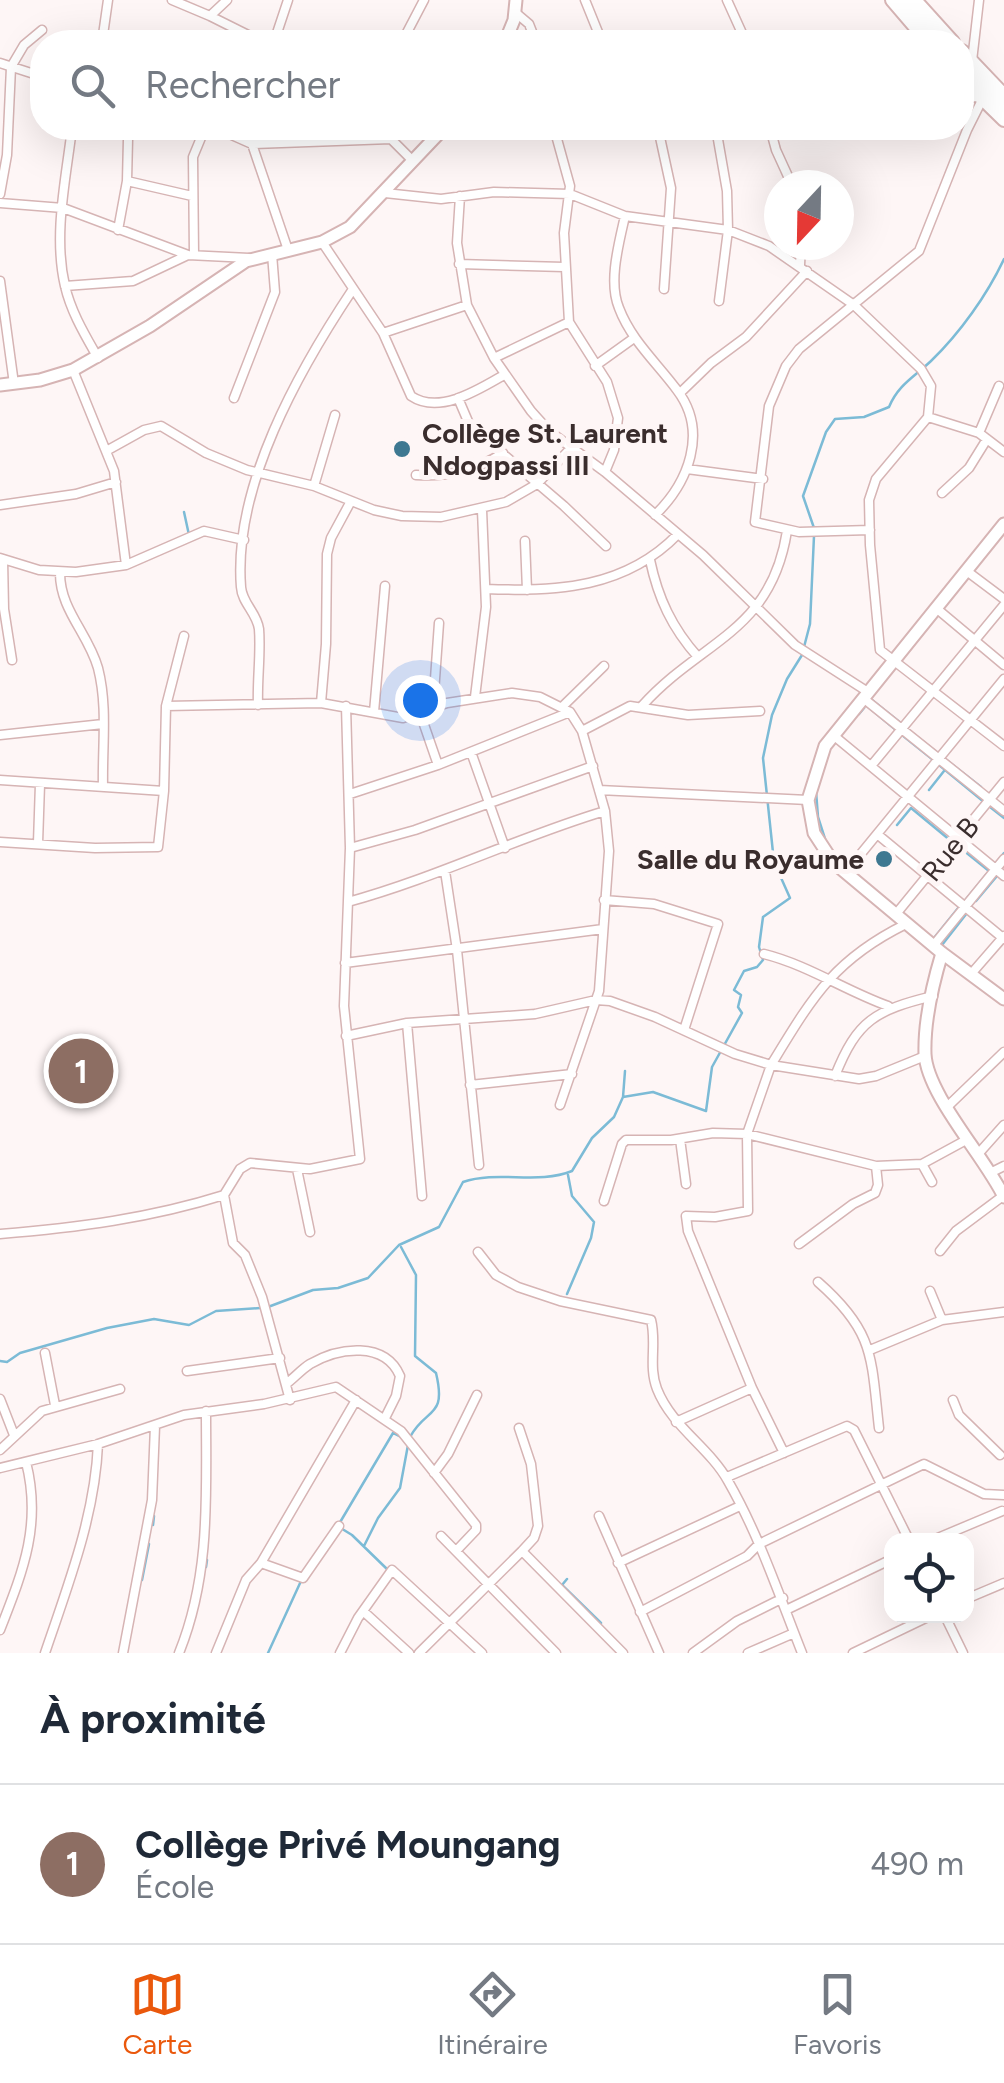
<!DOCTYPE html>
<html lang="fr">
<meta charset="utf-8">
<style>
body{margin:0;font-family:Figtree,sans-serif;background:#f2f2f3;color:#1f2937}
.controls{position:absolute;right:30px;bottom:30px;display:grid;overflow:hidden;border-radius:20px;box-shadow:0 10px 40px #0002}
.controls button{width:90px;height:90px;display:grid;place-items:center;padding:0;border:0;border-bottom:2px solid #e0e1e3;background:#fff;color:#1f2937;font:50px sans-serif}
.compass{position:absolute;left:764px;top:170px;width:90px;height:90px;border-radius:50%;background:#fff;box-shadow:0 10px 40px #0002;rotate:202deg}
.you{position:absolute;left:420px;top:700px;width:35px;height:35px;margin:-25px;border:8px solid #fff;border-radius:50%;background:#1a73e8;box-shadow:0 0 0 15px #1a73e833}
.badge{display:grid;place-items:center;width:65px;height:65px;border-radius:50%;background:#ea580c;color:#fff;font-size:32px;font-weight:700}
.pin{position:absolute;translate:-50% -50%;border:5px solid #fff;box-shadow:0 2px 10px #0006}
.list{margin:0;padding:0;list-style:none}
h2{display:flex;justify-content:space-between;align-items:center;height:130px;margin:0;padding:0 40px;font-size:42px}
h2 small{font-size:32px;font-weight:400;color:#747a83}
.list li{display:grid;grid-template-columns:65px 1fr auto;gap:30px;align-items:center;box-sizing:border-box;height:160px;padding:0 40px;border-top:2px solid #e0e1e3}
.list b{display:block;font-size:38px;white-space:nowrap}
.list p{margin:0;font-size:32px;white-space:nowrap;color:#747a83}
.list em{font-size:32px;font-style:normal;color:#747a83}
.icon{flex:none;width:55px;height:55px;fill:none;stroke:currentColor;stroke-width:2;stroke-linecap:round;stroke-linejoin:round}
.map{position:relative;flex:none;width:1004px;height:1653px;overflow:hidden}
.search{position:absolute;background:#fff;box-shadow:0 10px 40px #0002;left:30px;right:30px;top:30px;height:110px;display:flex;align-items:center;gap:25px;box-sizing:border-box;padding:0 35px;border-radius:40px;color:#747a83;font-size:38px}
.sheet{height:290px;background:#fff}
nav{display:flex;justify-content:space-around;align-items:center;box-sizing:border-box;height:140px;border-top:2px solid #e0e1e3;background:#fff;font-size:28px;color:#747a83}
nav a{display:grid;justify-items:center;gap:5px}
nav .on{color:#ea580c}
.map>svg:first-child{display:block}
</style>
<div class="map">
<svg width="1004" height="1653" viewBox="0 0 1004 1653">
<rect width="100%" height="100%" fill="#fef6f6"/>
<g fill="none" stroke-linecap="round" stroke-linejoin="round">
<path stroke="#7cbbd6" stroke-width="2.5" d="M184,512L189,535
M814,528L803,496L826,432L835,419L864,417L889,407C898,385 914,377 931,361C960,333 987,295 1004,259
M804,647L810,624L814,536
M872,700L902,724
M867,706L896,730
M859,714L864,708
M910,731L939,754
M902,735L932,759
M944,758L981,787
M939,765L984,802
M929,790L944,771
M816,791L818,817L826,842
M990,807L1004,818
M897,825L911,808L951,841
M958,846L989,871
M996,863L1004,853
M976,901L997,876
M963,903L989,871
M934,938L959,907
M942,945L967,913
M623,1097L653,1092L706,1111L712,1067L742,1013L738,1007L741,995L734,990L744,971L757,967L763,960L759,947L763,917L790,898L774,862L763,758L772,715L787,679L802,655
M401,1247L416,1275L415,1356L436,1373C447,1419 426,1407 410,1437
M567,1294L591,1238L594,1222L572,1196L568,1175
M268,1307L313,1290L338,1288L368,1278L399,1245L439,1227L463,1182C498,1170 538,1185 572,1171L592,1138L614,1117L623,1097L625,1071
M0,1361L7,1362L20,1353L107,1328L154,1319L189,1325L216,1311L260,1308
M339,1524L393,1433L403,1438
M153,1525L154,1516
M339,1527L352,1535L389,1571
M364,1546L378,1518L400,1488L408,1445
M206,1567L207,1560
M567,1579L562,1585L601,1623
M142,1580L149,1544
M268,1653L301,1581"/>
<defs>
<path id="street" d="M172,0L210,16L227,0
M585,0L602,42
M727,0L746,42
M516,13L529,24L536,42
M210,16L262,42
M102,42L108,0
M274,42L288,0
M402,42L424,0
M972,61L979,0
M0,63L31,73L42,71
M962,98L979,97
M72,128C66,179 53,235 65,286C71,312 85,335 98,358
M216,128L252,144L391,139L413,161
M274,128L275,143
M554,128L570,186L564,233L569,322L607,382L618,418L614,450L605,472
M658,128L671,188L664,289
M716,128L727,191L728,230L719,301
M770,128L776,150L792,185
M252,144L288,250
M127,181L192,196
M385,193L441,199L494,192L570,194L625,216L728,230L769,246L854,305L921,369L931,386L928,417L876,479L869,500L870,545L880,650L1004,746
M0,194L7,155L11,67L24,45L42,30
M460,196L457,243L467,305L494,358L531,411L549,431L605,472L703,555L795,645L868,692
M0,203L63,208L188,255
M625,216C619,243 608,282 619,308C631,340 657,363 677,390C709,432 688,483 655,515
M118,230L127,181L128,139
M322,242L383,333L411,396C439,415 478,390 504,375
M194,255L193,157L205,128
M459,264L564,267
M800,265L801,245
M0,281L14,384
M65,286L133,281L188,255L249,258
M383,333L467,305
M494,358L569,322
M595,366L634,338
M73,370L114,471L126,565
M680,393L711,363L746,337L807,271
M234,398L275,292L272,254
M458,398L470,426L564,506L606,546
M928,417L979,433L1004,452
M979,433L999,386
M108,450L144,430L161,426L206,453L247,470L314,486L374,510L402,516L441,517L506,502L537,484L571,448
M687,469L763,479
M416,475C449,477 475,471 503,453
M314,486L335,415
M942,493L969,468L987,439
M0,505L76,494L116,482
M870,530L799,532L755,522L769,406L786,366L799,349L919,251L967,130L982,100
M525,541L527,590
M0,558L39,570L76,572L126,565L204,531L244,540
M3,559L4,609L12,660
M650,560C658,598 672,628 698,657
M968,572L1004,599
M60,573C60,610 88,633 98,668C108,707 102,747 103,787
M486,589C557,592 626,588 678,534
M936,608L1004,665
M475,697L486,607L482,510
M863,698L1004,811
M321,703L326,644L327,554L331,538L351,501
M258,705C257,680 261,653 259,629C257,613 242,603 241,587C233,486 299,370 353,289
M166,706L184,636
M563,706L604,666
M642,706C701,640 771,633 787,531
M433,707L439,623
M374,712L385,586
M420,713L438,765
M582,731L630,706L688,715L760,711
M0,735L103,724
M833,735L1004,876
M471,752L505,848
M871,766L1004,605
M0,780L164,791
M599,790L808,800
M350,794L438,765L570,712
M877,834L1004,939
M0,842L95,848L158,847L164,791L166,706L321,703L403,718L447,703L512,693L540,697L570,712L582,731L605,811L609,851L599,991L560,1105
M38,843L40,784
M350,848L415,830L593,766
M445,871L457,950L479,1165
M846,872L1004,679
M604,900L654,904L718,924L684,1030
M348,902C436,878 518,837 605,811
M896,914L1004,782
M933,946L1004,859
M764,954C808,965 846,991 888,1006
M345,963L603,929
M971,974L1004,936
M407,1023L422,1196
M346,1036L407,1023L535,1014L596,1000L610,1001L655,1017L735,1054L771,1065C812,998 833,960 906,924
M835,1076C857,1020 876,1010 933,996
M470,1085L572,1074
M947,1107L1004,1052
M680,1139L686,1184
M979,1153L1004,1125
M922,1164L932,1182
M297,1169L310,1232
M992,1172L1004,1166
M224,1195L233,1243L245,1255L262,1297L290,1400
M604,1201L622,1144L626,1140H671L713,1133L747,1134L876,1166L922,1164L968,1139
M0,1234C76,1228 151,1218 224,1195L240,1169L250,1163L310,1169L360,1159L344,1006L350,848L346,706
M799,1244L853,1204L875,1193L878,1185L876,1166
M940,1251L956,1231L1003,1196
M478,1252L496,1275L518,1287L560,1301L651,1320C657,1343 648,1366 657,1389C672,1427 709,1447 728,1481C759,1535 779,1595 802,1653
M818,1282C875,1332 871,1357 879,1428
M930,1291L942,1320
M870,1350L942,1320L1004,1312
M45,1353L55,1405
M187,1371L280,1358
M286,1384C294,1378 302,1369 310,1364C339,1347 385,1341 400,1376L396,1396L385,1418
M0,1399L14,1435
M953,1400L959,1415L1000,1455
M676,1422L752,1388
M519,1428L531,1464L538,1526L534,1538L522,1551
M0,1450L42,1411L120,1389
M784,1453L752,1388L688,1231L686,1216L715,1217L748,1211L747,1134L771,1065L859,1079L876,1076L925,1056
M0,1468L98,1444L184,1415L264,1404L336,1387L401,1431L476,1525V1530L456,1551
M434,1473L448,1454L477,1395
M727,1477L847,1426L854,1430L909,1540
M599,1516L659,1653
M441,1536L556,1653
M933,1540L1002,1511
M261,1563L303,1578L339,1526
M618,1563L740,1506
M966,1599L1004,1583
M786,1610L892,1559
M363,1611L409,1653
M640,1612L747,1556L759,1544L924,1464L984,1494L1004,1495
M945,1616L963,1653
M0,1630C23,1571 42,1525 26,1462
M45,1653C68,1585 95,1516 98,1444
M123,1653L152,1500L155,1426
M179,1653C211,1574 206,1494 206,1411
M216,1653L246,1580L261,1563L356,1400
M340,1653L358,1618L392,1570L482,1653
M419,1653L522,1551L623,1653
M693,1653L737,1621L783,1598
M748,1653L794,1633
M853,1653L930,1616"/>
<path id="secondary" d="M505,42L514,20L516,0
M0,385L40,380L73,370L150,326L246,261L322,242L350,227L444,128
M1004,524L825,746L808,800L814,833L833,862L942,953L1004,999
M942,953C933,983 924,1022 925,1054C927,1095 985,1157 1004,1197"/>
<path id="primary" d="M892,0L928,42
M915,0L953,42
M962,51L1004,95
M962,79L1004,120"/>
<path id="highway" d="M902,0L939,42
M962,67L1004,107"/>
</defs>
<use href="#street" stroke="#d6b4b4" stroke-width="11"/>
<use href="#secondary" stroke="#d6b4b4" stroke-width="15"/>
<use href="#primary" stroke="#d6b4b4" stroke-width="16"/>
<use href="#highway" stroke="#d6b4b4" stroke-width="18"/>
<use href="#street" stroke="#fff" stroke-width="8"/>
<use href="#secondary" stroke="#fff" stroke-width="11"/>
<use href="#primary" stroke="#fff" stroke-width="12"/>
<use href="#highway" stroke="#fff" stroke-width="14"/>
</g>
<g fill="#3e7891" stroke="#fef6f6" stroke-width="4">
<circle cx="402" cy="449" r="10"/>
<circle cx="884" cy="859" r="10"/>
</g>
<g text-anchor="middle" dominant-baseline="central" stroke-width="10" stroke-linejoin="round" paint-order="stroke">
<g font-size="28" font-weight="bold" fill="#3a2d2d" stroke="#fef6f6" text-anchor="start">
<text x="422" y="433">Collège St. Laurent<tspan x="422" dy="32">Ndogpassi III</tspan></text>
<text x="864" y="859" text-anchor="end">Salle du Royaume</text>
</g>
<g font-size="28" fill="#3a2d2d" stroke="#fef6f6">
<text transform="translate(950 849) rotate(-51)">Rue B</text>
</g>
</g>
</svg>
<div class="controls">
<button><svg class="icon" aria-label="locate" viewBox="0 0 24 24"><circle cx="12" cy="12" r="6"/><path d="M12 2v4M12 18v4M2 12h4M18 12h4"/></svg></button>
</div>
<svg class="compass" viewBox="-18 -18 36 36"><path d="M0-13l5 13h-10z" fill="#e53935"/><path d="M0 13l5-13h-10z" fill="#747a83"/></svg>
<div class="you"></div>
<div class="pin badge" style="left:81px;top:1071px;background:#8d6e63">1</div>
<div class="search"><svg class="icon" aria-label="search" viewBox="0 0 24 24"><circle cx="10" cy="10" r="6"/><path d="M15 15l6 6"/></svg>Rechercher</div>
</div>
<section class="sheet">
<h2>À proximité<small></small></h2>
<ul class="list">
<li><span class="badge" style="background:#8d6e63">1</span><div><b>Collège Privé Moungang</b><p>École</p></div><em>490 m</em></li>
</ul>
</section>
<nav>
<a class="on"><svg class="icon" aria-label="map" viewBox="0 0 24 24"><path d="M3 6l6-2 6 2 6-2v14l-6 2-6-2-6 2zM9 4v14M15 6v14"/></svg>Carte</a>
<a><svg class="icon" aria-label="directions" viewBox="0 0 24 24"><path d="M12 3l9 9-9 9-9-9zM9 14v-3h6M13 9l2 2-2 2"/></svg>Itinéraire</a>
<a><svg class="icon" aria-label="saved" viewBox="0 0 24 24"><path d="M7 4h10v16l-5-4-5 4z"/></svg>Favoris</a>
</nav>
